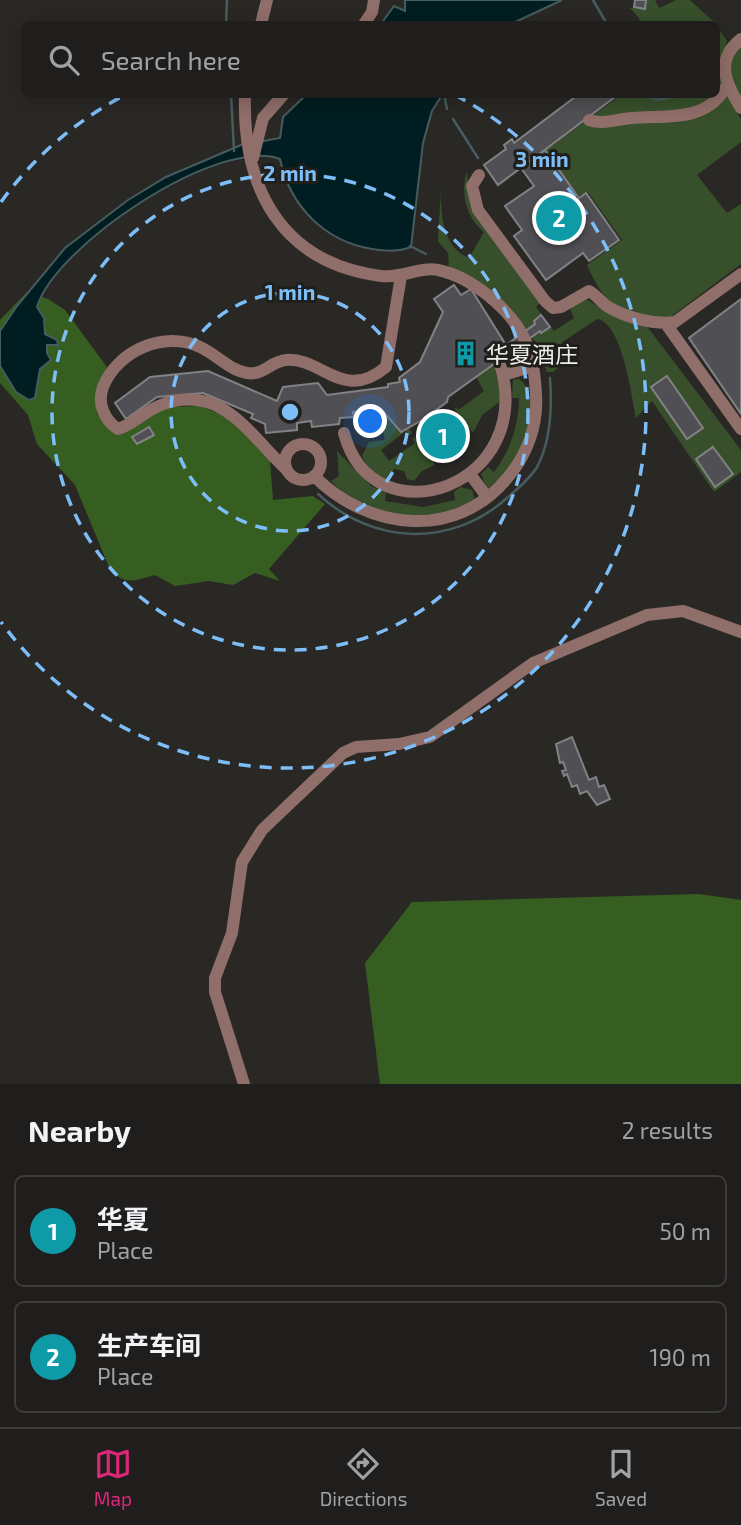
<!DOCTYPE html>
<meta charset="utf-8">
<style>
body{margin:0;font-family:"Exo 2","Noto Sans SC",sans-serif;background:#2d2b29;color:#f1f3f6}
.you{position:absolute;left:371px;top:422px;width:24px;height:24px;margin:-18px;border:5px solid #fff;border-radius:50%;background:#1a73e8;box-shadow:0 0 0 10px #1a73e833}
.badge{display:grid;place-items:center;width:46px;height:46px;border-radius:50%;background:#db2777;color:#fff;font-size:23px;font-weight:700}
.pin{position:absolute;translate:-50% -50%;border:4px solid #fff;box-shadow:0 2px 7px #0006}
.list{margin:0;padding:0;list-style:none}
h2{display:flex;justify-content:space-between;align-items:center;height:91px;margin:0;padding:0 28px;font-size:30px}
h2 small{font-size:23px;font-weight:400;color:#a2a2a3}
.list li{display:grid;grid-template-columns:46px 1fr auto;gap:21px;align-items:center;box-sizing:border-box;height:112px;margin:0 14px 14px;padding:0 14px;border:2px solid #3d3c3b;border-radius:10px}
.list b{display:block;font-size:26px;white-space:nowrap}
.list p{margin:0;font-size:23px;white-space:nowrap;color:#a2a2a3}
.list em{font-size:23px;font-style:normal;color:#a2a2a3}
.icon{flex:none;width:38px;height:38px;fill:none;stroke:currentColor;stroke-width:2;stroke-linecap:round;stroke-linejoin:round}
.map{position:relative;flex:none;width:741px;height:1084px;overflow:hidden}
.search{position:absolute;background:#201e1c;box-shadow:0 4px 18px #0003;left:21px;right:21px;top:21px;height:77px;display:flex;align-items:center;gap:18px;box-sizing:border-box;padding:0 24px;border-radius:10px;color:#a2a2a3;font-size:26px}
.sheet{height:343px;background:#201e1c}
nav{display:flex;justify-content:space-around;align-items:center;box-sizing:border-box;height:98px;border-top:2px solid #3d3c3b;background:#201e1c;font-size:19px;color:#a2a2a3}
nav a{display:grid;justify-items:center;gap:4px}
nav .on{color:#db2777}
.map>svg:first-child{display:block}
</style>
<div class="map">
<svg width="741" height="1084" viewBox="0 0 741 1084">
<rect width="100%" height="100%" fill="#2a2825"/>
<path fill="#37502b" d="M646,0H655L659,8L676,0H690L716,24H640L639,18L630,8H644Z
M716,25L727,41L725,49L733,106L741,119V142L697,175L727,213L741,204V264L669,318C622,312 607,311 587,265L622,240L587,191L579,196L546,150L621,95L716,94Z
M741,45V104L729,78L730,57Z
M467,171L468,192L541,302L536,307L554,331L574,318L570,308L586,299L613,316L646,325L741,450V472L714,492L652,401L636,418C632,397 622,322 597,319L561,343L566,359L553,372H547L534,340L510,307L482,284L449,268L448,253L438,241L441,189C441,214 442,247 469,258L484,232C466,219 460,192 467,171Z
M494,364L502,400L482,415L473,433L454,408L460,409L484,391L476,377Z
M519,379C544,397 526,450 508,470C502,477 494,483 487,489L481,474L488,467L494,472C510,451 519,425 519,398H512L513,380Z
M387,415L401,432L408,427L412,433L410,435L406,431L381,450L389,461L415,443L412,439L416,437L435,465L422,471L414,481L407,479L404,471L394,469L390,480C375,477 369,469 362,456L369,442L385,440L382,426Z
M337,451L371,486L386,493L385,501L423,507L455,500L454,492L460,487L472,490L475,499C431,526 367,519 331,481L339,476Z"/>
<path fill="#375e21" d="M27,292L48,299L65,310L107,367L97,394V414L112,431L153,411L171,407L199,406L223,415L237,422L270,460L273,500L313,496L325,504L269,569L280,581L255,573L233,585L209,581L175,586L155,575C134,581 123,586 109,567L75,485L37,444L28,415L0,383V320Z
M699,894L741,900V1084H380L365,963L412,902Z"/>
<path fill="#001e21" stroke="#475c5e" stroke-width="2" d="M405,0H562L511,24H381L394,6L405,11Z
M306,95H442L432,111L423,143L411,247C399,252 384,251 372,249C324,241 290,206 280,159C218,136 55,246 37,307L44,318L45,334L57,340L58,345H47V353L51,360L40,369L35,398L29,400L16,392L0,366V331L17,306L65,248L128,200L166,177L241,145L280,138L283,117Z"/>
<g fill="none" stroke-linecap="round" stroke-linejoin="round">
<path stroke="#475c5e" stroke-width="2.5" d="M593,0L607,24
M226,24L227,0
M716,86L721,80
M231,94L234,151
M444,94L447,109
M644,94L656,100L693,94
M453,119L478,158
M410,246L426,254
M318,494C373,545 451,548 507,498C517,489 530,479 537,467C551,441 552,406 550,378"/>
</g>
<path fill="#505054" stroke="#828286" stroke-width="2" d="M635,0H646L645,9L634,7Z
M579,94H619L498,185L484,165L506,149L504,145L512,139L514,143Z
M545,150L579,198L586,193L619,240L589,261L583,253L546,280L514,236L522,230L505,206L534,186L521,168Z
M454,285L461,295L471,289L506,345L535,324L534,321L541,315L550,327L541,333L540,331L448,397L447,402L424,419L401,432L382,410L353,412L354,417L340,418L339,424L312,427L311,421L297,423V430L266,433L265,424L251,418L253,414L203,393L157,397L126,419L115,403L150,377L208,371L277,401L283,387L318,383L327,395L388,387V384L400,382L399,378L420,362L443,312L434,299Z
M741,299V414L689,338Z
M667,376L703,428L687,439L651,387Z
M149,427L154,435L137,444L132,437Z
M713,447L733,474L715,487L696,459Z
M572,737L589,780L596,777L599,787L604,785L610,799L597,805L587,791L580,794L577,785L572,787L567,774L564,776L562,771L566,770L563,762L560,763L556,744Z"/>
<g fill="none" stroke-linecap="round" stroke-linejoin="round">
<path stroke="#906e69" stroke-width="12" d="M261,24L267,0
M364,24L372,12L374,0
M741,39C714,60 726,84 741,108
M245,94C242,188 281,263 381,276C401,279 421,266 438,270C472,277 512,310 526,342C533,357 535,377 536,394C538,424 528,453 509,476C457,541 369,531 314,476
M589,120C604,125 616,119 632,118C668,115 709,123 728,83
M253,158L263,118L284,94
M479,175L472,186L478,210L545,301L553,308L561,307L589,291C597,295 602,304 610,308C628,318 655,325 675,322L741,274
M666,324L741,429
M504,375L533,366
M344,433C373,543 540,487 499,361
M285 462a18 18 0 1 1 36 0a18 18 0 1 1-36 0Z
M287,470C250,436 222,382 161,405C145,411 134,424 118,429C104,420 97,403 103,387C117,351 164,330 200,347C216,354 229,370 247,373C263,376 271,361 286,360C322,357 343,403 386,367L401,276
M470,474L487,497
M244,1084L215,992V978L232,933L242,862L262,830L343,753L356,747L399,744L430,737L533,663L647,615L683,611L741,632"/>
</g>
<g fill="none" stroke="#7dbef9" stroke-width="3.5" stroke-dasharray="12 9">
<circle cx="290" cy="412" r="119"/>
<circle cx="290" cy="412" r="238"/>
<path d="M1 202A357 357 0 0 1 125 95M455 95A357 357 0 1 1 1 622"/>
</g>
<defs>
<symbol id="building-bare" viewBox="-9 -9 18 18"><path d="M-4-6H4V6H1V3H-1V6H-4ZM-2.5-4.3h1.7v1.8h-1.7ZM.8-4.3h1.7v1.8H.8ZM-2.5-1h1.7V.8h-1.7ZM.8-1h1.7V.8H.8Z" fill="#0f9aa8" stroke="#201f1b" stroke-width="2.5" paint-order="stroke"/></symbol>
</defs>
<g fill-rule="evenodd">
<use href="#building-bare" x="448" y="336" width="35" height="35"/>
</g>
<g text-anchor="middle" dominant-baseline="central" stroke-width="6" stroke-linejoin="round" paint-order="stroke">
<g font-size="23" fill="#eeedeb" stroke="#201f1b" text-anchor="start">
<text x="486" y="354">华夏酒庄</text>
</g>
</g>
<circle cx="290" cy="412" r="10" fill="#7dbef9" stroke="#201f1b" stroke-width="3.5"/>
<g font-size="21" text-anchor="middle" font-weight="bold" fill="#7dbef9" stroke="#201f1b" stroke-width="6" stroke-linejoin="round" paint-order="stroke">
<text x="542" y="167">3 min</text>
<text x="290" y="181">2 min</text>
<text x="290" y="300">1 min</text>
</g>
</svg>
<div class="you"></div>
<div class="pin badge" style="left:443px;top:436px;background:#0f9aa8">1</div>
<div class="pin badge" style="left:559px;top:218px;background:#0f9aa8">2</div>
<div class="search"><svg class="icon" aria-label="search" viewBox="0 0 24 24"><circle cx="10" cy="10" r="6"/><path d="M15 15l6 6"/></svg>Search here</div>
</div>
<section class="sheet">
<h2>Nearby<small>2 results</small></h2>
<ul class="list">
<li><span class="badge" style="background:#0f9aa8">1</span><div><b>华夏</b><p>Place</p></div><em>50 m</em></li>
<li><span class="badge" style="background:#0f9aa8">2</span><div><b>生产车间</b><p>Place</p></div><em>190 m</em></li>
</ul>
</section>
<nav>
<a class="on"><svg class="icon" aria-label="map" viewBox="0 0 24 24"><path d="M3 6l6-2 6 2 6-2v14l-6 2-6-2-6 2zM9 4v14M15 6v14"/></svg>Map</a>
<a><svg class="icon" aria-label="directions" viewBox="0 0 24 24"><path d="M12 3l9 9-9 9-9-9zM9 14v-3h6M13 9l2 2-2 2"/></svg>Directions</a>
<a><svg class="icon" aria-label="saved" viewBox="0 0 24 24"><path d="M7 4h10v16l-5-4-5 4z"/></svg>Saved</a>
</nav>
